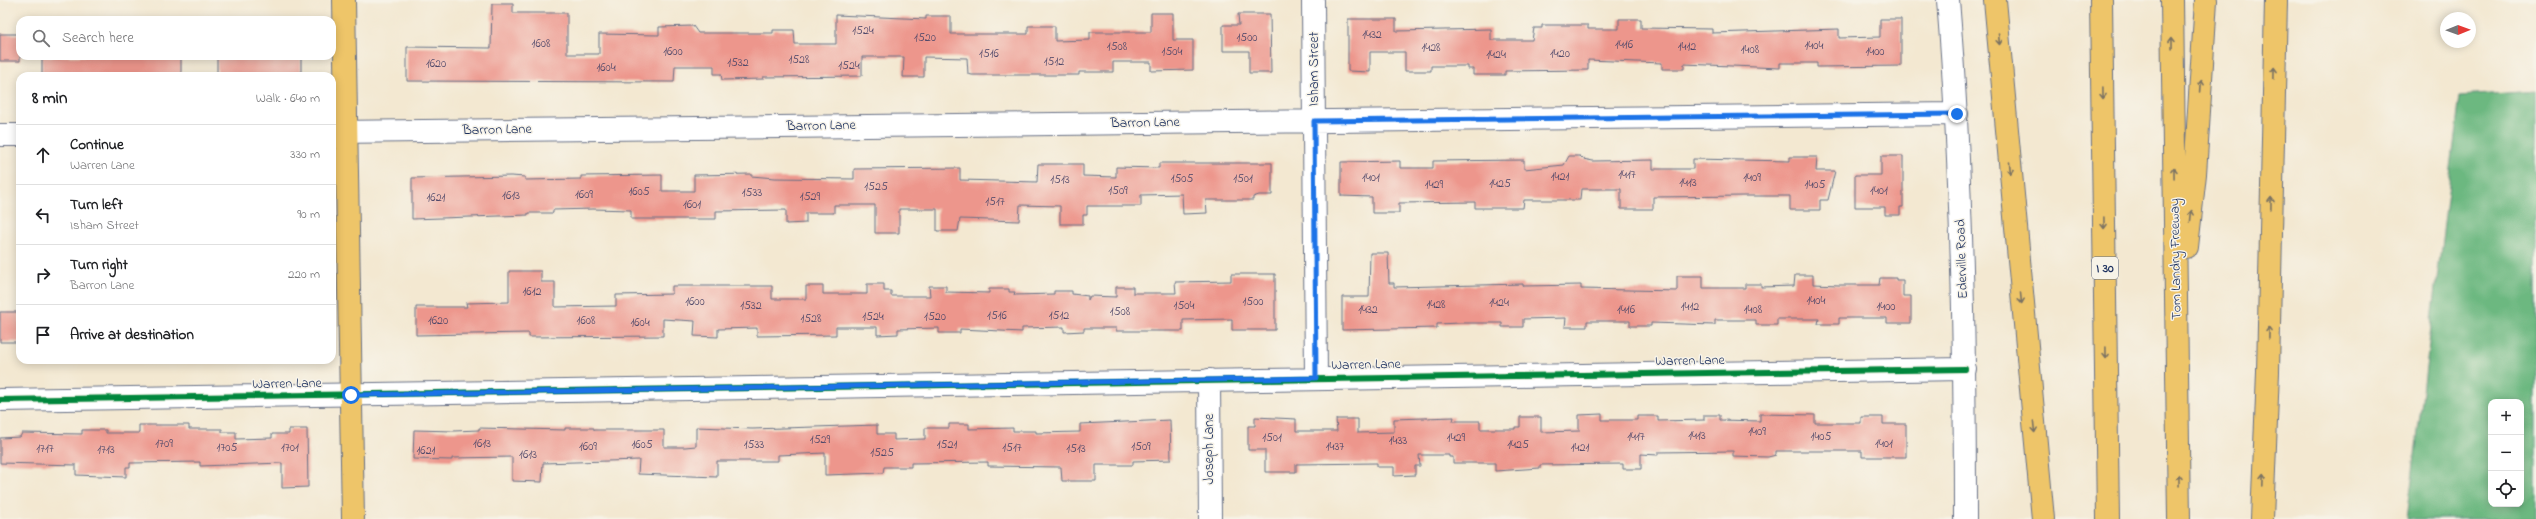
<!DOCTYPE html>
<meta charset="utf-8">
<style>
body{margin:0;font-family:"Indie Flower",sans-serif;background:#f2f2f2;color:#202124}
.controls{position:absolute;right:12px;bottom:12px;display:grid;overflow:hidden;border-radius:8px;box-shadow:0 2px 10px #0003}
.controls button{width:36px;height:36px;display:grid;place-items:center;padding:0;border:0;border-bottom:1px solid #e0e0e0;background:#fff;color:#202124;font:20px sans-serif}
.compass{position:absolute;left:2440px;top:12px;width:36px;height:36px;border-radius:50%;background:#fff;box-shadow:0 2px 10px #0003;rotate:89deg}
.stop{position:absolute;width:12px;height:12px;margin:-9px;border:3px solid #1a73e8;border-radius:50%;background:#fff}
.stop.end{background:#1a73e8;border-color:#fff;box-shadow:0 1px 4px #0008}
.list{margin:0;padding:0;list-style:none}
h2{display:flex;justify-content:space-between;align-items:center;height:52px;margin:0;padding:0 16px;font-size:17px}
h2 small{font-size:13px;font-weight:400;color:#757577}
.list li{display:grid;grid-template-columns:26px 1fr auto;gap:12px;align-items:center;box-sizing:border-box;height:60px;padding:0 16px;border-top:1px solid #e0e0e0}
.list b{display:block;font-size:15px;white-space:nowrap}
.list p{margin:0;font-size:13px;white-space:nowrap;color:#757577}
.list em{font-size:13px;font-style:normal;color:#757577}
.icon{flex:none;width:22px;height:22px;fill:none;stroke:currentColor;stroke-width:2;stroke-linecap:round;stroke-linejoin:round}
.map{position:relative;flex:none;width:2536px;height:519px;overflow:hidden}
.search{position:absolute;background:#fff;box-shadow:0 2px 10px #0003;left:16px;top:16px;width:320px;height:44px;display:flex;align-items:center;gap:10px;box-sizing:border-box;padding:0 14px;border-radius:12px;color:#757577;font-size:15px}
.panel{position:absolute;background:#fff;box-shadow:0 2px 10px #0003;left:16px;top:72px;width:320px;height:292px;border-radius:12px}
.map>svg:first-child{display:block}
</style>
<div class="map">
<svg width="2536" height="519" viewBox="0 0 2536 519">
<rect width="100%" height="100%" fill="#f7f3e8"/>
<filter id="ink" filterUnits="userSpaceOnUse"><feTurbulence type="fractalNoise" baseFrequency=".025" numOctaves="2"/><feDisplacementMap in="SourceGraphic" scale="8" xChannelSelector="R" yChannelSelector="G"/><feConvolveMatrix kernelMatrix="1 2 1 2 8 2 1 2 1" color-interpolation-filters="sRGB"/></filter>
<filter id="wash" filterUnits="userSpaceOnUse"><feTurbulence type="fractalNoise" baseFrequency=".012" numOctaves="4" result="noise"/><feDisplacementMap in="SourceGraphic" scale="16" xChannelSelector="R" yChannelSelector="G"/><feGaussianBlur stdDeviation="0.9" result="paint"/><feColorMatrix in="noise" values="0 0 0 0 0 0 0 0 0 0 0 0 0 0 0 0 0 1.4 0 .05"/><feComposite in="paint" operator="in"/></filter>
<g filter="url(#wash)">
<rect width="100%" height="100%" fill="#f3e8d1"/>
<path fill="#6cb880" stroke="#44746f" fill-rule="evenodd" d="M2536,91V519H2407L2460,96ZM2491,402H2521V504H2491Z"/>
<g id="blocks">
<path fill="#ed968c" d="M492,4H513V13H567V54H599V34L659,35V27L693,26L698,33H773V30H794L795,44H836V15L926,19V16H951V34H1028V26H1055V41L1090,40V32H1151V13H1173V40H1193V70L1151,71V62H1113V72H1079V75H972L968,74L967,58L924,57V77H903L904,57H862V76L763,77V79L722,80L721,74H714V66H675L674,82L407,81V47L491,48Z
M1238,14H1270L1271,73H1249V51H1223V25H1239Z
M1348,19H1396V31L1491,29V40H1532L1534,28H1542V25H1588V29H1619V19H1641V28L1712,29V33L1839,29V38L1880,37V19H1901V66L1817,67V63H1780V68L1684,64V69H1662V63L1588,60V70L1505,71V75H1473V69H1468V66H1431V71H1405V52H1370V72L1348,71Z
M0,34H20V61H0Z
M42,56H181V76H42Z
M217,56H301V76H217Z
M1569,156H1580L1583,159L1593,161L1653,160V169H1693V159L1790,161V157H1817L1816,171H1835L1828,200H1820V210H1790V196H1744L1653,197V209H1621V189H1581L1580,200H1524L1523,208H1475V202L1399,203V213H1372V197L1341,196V162L1400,161V168H1433V161L1524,160V169L1564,165Z
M1881,156H1903V207H1900V215H1885V207H1855V175H1881Z
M1159,163H1272V195H1259L1253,197V200H1206L1207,213L1183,214L1182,194L1141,195V206H1087V215H1083V224H1060V206L1020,205L1019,221L960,219L958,231H937V209H899V233H875V205H834V213H806V223L786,224V210L716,211V219H631V210L593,209L553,210V213H528V215L412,219V178L511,176L525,177V180L581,179V176L662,175V191H694V175L751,174V176L775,178L854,179V169L960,168V180L1037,182L1038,164H1083V176L1116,177V167L1159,168Z
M1370,253H1388L1389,283H1394V287L1523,284V286L1581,285V289L1677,291V276H1703V288H1745V284H1761V287L1794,286L1795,275H1813V284L1839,285H1879L1880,278H1896V280H1903V296H1911V323H1887V318H1839V324H1818L1819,319H1777V325H1756V320H1715V325L1651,323V326H1630V321H1587V327H1565L1566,318L1523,319V327H1502V323H1460L1437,324V328L1342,330V297H1369Z
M509,271H541V282H555V307L616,306V295L672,294V286H772V299H806V286H823V294H867V284H884V291H891V296H930L929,286H946V292L989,293V289H1009V292H1015L1014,295L1054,294V291H1072V294L1088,296V300L1090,296L1116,297V287H1133V293H1176L1175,282L1231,281V274H1275V330H1232V319L1183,320V331H1116V328H1084V331L1064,332V327L1022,328V332L960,329V333H939V328L898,329V334L877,335V327H836V335L757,336V328L718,329V337L694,336L695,321L663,319V336L529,337V333L416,335V307H467L466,303L509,302Z
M0,312H20V342H0Z
M1602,414V420H1637V416H1658V421L1704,420V415H1720V420L1760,421V414L1815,415V423H1861V417H1883V424H1906V457H1862V451H1776V455L1768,457L1733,456V451L1658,452V455L1641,454V469H1623V464L1540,465V468L1495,471V463H1453V457H1449V455H1419L1420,466H1415V475L1394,476V467H1377V463L1296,464V472H1265V450H1248V426H1255V417L1296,419V431H1337L1336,419H1358V433L1394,432V419L1454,417L1453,421H1480V429H1515V427H1520V417H1541V432L1579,431V415Z
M1170,420L1171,460L1133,461V465H1096V481H1062L1061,467L988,466V462L911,463V467H884L883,473L825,475V453L778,455V461H717V477L638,474L639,460L543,463L542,482L512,481V457L452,458V460L413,459L414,430L454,431L479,430V428L565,430V428H594V430H664V447H685L696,446V427L752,429L877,425V434H894V440L925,439V428H949V424H969V429L1013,428V431H1036V433L1080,432V424Z
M139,425H189V429H222V432H236V439L272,438V434H289V429H307L308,487L282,488V463L200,466V462L130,463V467H126V477L76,475V465L0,463V438L20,437L22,433L82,434V430H106V433H139Z"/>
</g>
</g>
<g filter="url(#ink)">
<use href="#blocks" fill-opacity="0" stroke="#677086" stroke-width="1"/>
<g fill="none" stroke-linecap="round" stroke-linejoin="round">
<defs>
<path id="minor" d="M1313,0L1316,378
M1948,0C1962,173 1965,346 1965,519
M332,132L1957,114
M0,135H20
M1209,380L1210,519
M0,400L1965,369"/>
<path id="major" d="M344,0L353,519"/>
<path id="highway" d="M1995,0L2043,519
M2101,0L2108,519
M2172,0L2179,519
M2187,247L2195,174L2206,0
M2262,519L2268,372L2276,0"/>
</defs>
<use href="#minor" stroke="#677086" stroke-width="24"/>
<use href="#major" stroke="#677086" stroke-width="24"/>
<use href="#highway" stroke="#677086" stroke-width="24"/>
<use href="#minor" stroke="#fff" stroke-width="22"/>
<use href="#major" stroke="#eec569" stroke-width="22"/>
<use href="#highway" stroke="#eec569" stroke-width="22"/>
<defs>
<path id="cycleway" d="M0,400L1965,369"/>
</defs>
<use href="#cycleway" stroke="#f7f3e8" stroke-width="8"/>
<use href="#cycleway" stroke="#00873e" stroke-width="6"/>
</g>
<defs><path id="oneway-shaft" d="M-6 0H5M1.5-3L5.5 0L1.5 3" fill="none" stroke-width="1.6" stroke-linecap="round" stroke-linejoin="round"/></defs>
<g stroke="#7a7263">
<use href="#oneway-shaft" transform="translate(1999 39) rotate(85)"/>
<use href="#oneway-shaft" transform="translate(2172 43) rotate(-91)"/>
<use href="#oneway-shaft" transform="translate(2274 73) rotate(-89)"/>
<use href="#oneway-shaft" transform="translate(2201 86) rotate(-86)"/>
<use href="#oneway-shaft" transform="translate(2103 93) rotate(89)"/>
<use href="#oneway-shaft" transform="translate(2010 168) rotate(85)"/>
<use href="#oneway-shaft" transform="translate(2174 173) rotate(-91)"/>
<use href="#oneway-shaft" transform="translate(2271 203) rotate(-89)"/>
<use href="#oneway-shaft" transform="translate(2191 216) rotate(-84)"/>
<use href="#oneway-shaft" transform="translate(2104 223) rotate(89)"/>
<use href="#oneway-shaft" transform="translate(2021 298) rotate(84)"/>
<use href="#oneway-shaft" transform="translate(2269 333) rotate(-89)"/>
<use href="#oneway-shaft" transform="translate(2106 353) rotate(89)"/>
<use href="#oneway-shaft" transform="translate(2034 427) rotate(84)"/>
<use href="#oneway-shaft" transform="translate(2179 480) rotate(-91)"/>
<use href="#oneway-shaft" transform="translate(2263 480) rotate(-88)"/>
</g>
</g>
<g fill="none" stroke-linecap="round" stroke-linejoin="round" filter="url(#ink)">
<path stroke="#1a73e8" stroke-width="5" d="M351,395L1316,378L1314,121L1957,114"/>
</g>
<g text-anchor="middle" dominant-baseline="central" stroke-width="3" stroke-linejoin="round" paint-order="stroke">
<g font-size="12" fill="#50496a">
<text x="863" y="31">1524</text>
<text x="1372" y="35">1432</text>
<text x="925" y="38">1520</text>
<text x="1247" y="38">1500</text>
<text x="541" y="44">1608</text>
<text x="1624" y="45">1416</text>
<text x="1814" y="46">1404</text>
<text x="1117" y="47">1508</text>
<text x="1687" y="47">1412</text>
<text x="1431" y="48">1428</text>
<text x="1750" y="50">1408</text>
<text x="673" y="52">1600</text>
<text x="1172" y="52">1504</text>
<text x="1875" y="52">1400</text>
<text x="989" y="54">1516</text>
<text x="1560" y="54">1420</text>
<text x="1496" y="55">1424</text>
<text x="799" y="60">1528</text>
<text x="1054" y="62">1512</text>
<text x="738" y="63">1532</text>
<text x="436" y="64">1620</text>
<text x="849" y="66">1524</text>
<text x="606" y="68">1604</text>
<text x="1627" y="175">1417</text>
<text x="1560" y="177">1421</text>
<text x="1371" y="178">1401</text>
<text x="1752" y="178">1409</text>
<text x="1182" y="179">1505</text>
<text x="1243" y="179">1501</text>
<text x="1060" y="180">1513</text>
<text x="1688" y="183">1413</text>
<text x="1500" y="184">1425</text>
<text x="1434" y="185">1429</text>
<text x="1815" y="185">1405</text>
<text x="876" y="187">1525</text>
<text x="1118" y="191">1509</text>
<text x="1879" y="191">1401</text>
<text x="639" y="192">1605</text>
<text x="752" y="193">1533</text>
<text x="584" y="195">1609</text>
<text x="511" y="196">1613</text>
<text x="810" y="197">1529</text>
<text x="436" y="198">1621</text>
<text x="995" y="202">1517</text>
<text x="692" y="205">1601</text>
<text x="532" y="292">1612</text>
<text x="1816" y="301">1404</text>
<text x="695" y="302">1600</text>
<text x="1253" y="302">1500</text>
<text x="1499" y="303">1424</text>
<text x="1436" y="305">1428</text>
<text x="751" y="306">1532</text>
<text x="1184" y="306">1504</text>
<text x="1690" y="307">1412</text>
<text x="1886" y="307">1400</text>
<text x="1368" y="310">1432</text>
<text x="1626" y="310">1416</text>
<text x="1753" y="310">1408</text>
<text x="1120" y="312">1508</text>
<text x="997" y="316">1516</text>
<text x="1059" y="316">1512</text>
<text x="873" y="317">1524</text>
<text x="935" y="317">1520</text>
<text x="811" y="319">1528</text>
<text x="438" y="321">1620</text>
<text x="586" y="321">1608</text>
<text x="640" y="323">1604</text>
<text x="1757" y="432">1409</text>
<text x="1697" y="436">1413</text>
<text x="1636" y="437">1417</text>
<text x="1821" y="437">1405</text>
<text x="1272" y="438">1501</text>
<text x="1456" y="438">1429</text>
<text x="820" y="440">1529</text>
<text x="1398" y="441">1433</text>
<text x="164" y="444">1709</text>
<text x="482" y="444">1613</text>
<text x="1884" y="444">1401</text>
<text x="642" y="445">1605</text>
<text x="754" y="445">1533</text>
<text x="947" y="445">1521</text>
<text x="1518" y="445">1425</text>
<text x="588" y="447">1609</text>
<text x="1141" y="447">1509</text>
<text x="1335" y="447">1437</text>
<text x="227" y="448">1705</text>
<text x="290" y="448">1701</text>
<text x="1012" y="448">1517</text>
<text x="1580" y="448">1421</text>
<text x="45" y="449">1717</text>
<text x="1076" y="449">1513</text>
<text x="106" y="450">1713</text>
<text x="426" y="451">1621</text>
<text x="882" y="453">1525</text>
<text x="528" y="455">1613</text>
</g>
<rect fill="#f7f3e8" stroke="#5d6a87" stroke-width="1" x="2092" y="257" width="26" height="22" rx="3"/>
<g font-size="13" font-weight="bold" fill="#1b2f5e">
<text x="2105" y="268">I 30</text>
</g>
<g font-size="14" fill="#1b2f5e" stroke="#f7f3e8">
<text transform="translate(1314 69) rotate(-90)">Isham Street</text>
<text transform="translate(1145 123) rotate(-1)">Barron Lane</text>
<text transform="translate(821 126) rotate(-1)">Barron Lane</text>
<text transform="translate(497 130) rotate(-1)">Barron Lane</text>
<text transform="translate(1962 259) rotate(-92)">Ederville Road</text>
<text transform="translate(2176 259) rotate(-91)">Tom Landry Freeway</text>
<text transform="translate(1690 361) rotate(-1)">Warren Lane</text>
<text transform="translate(1366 365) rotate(-1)">Warren Lane</text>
<text transform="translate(287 384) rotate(-1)">Warren Lane</text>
<text transform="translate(1209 449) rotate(-90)">Joseph Lane</text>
</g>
</g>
</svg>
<div class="controls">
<button>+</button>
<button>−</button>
<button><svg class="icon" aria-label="locate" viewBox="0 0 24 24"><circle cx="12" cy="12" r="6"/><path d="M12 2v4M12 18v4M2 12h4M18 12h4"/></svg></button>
</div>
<svg class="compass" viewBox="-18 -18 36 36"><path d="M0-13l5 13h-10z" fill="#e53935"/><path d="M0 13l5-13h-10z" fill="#757577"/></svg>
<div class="stop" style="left:351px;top:395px"></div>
<div class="stop end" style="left:1957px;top:114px"></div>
<div class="search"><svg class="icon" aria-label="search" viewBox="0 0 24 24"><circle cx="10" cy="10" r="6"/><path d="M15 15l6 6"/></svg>Search here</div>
<section class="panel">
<h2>8 min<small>Walk · 640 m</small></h2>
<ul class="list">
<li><svg class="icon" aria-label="ahead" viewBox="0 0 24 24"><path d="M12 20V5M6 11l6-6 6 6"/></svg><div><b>Continue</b><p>Warren Lane</p></div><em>330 m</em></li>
<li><svg class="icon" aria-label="left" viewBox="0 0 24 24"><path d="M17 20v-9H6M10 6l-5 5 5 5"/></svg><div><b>Turn left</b><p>Isham Street</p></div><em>90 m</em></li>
<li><svg class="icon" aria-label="right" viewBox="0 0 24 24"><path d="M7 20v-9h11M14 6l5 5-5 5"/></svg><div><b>Turn right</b><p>Barron Lane</p></div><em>220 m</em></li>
<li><svg class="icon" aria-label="arrive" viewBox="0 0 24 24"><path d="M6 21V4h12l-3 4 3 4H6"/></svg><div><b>Arrive at destination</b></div></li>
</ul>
</section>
</div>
